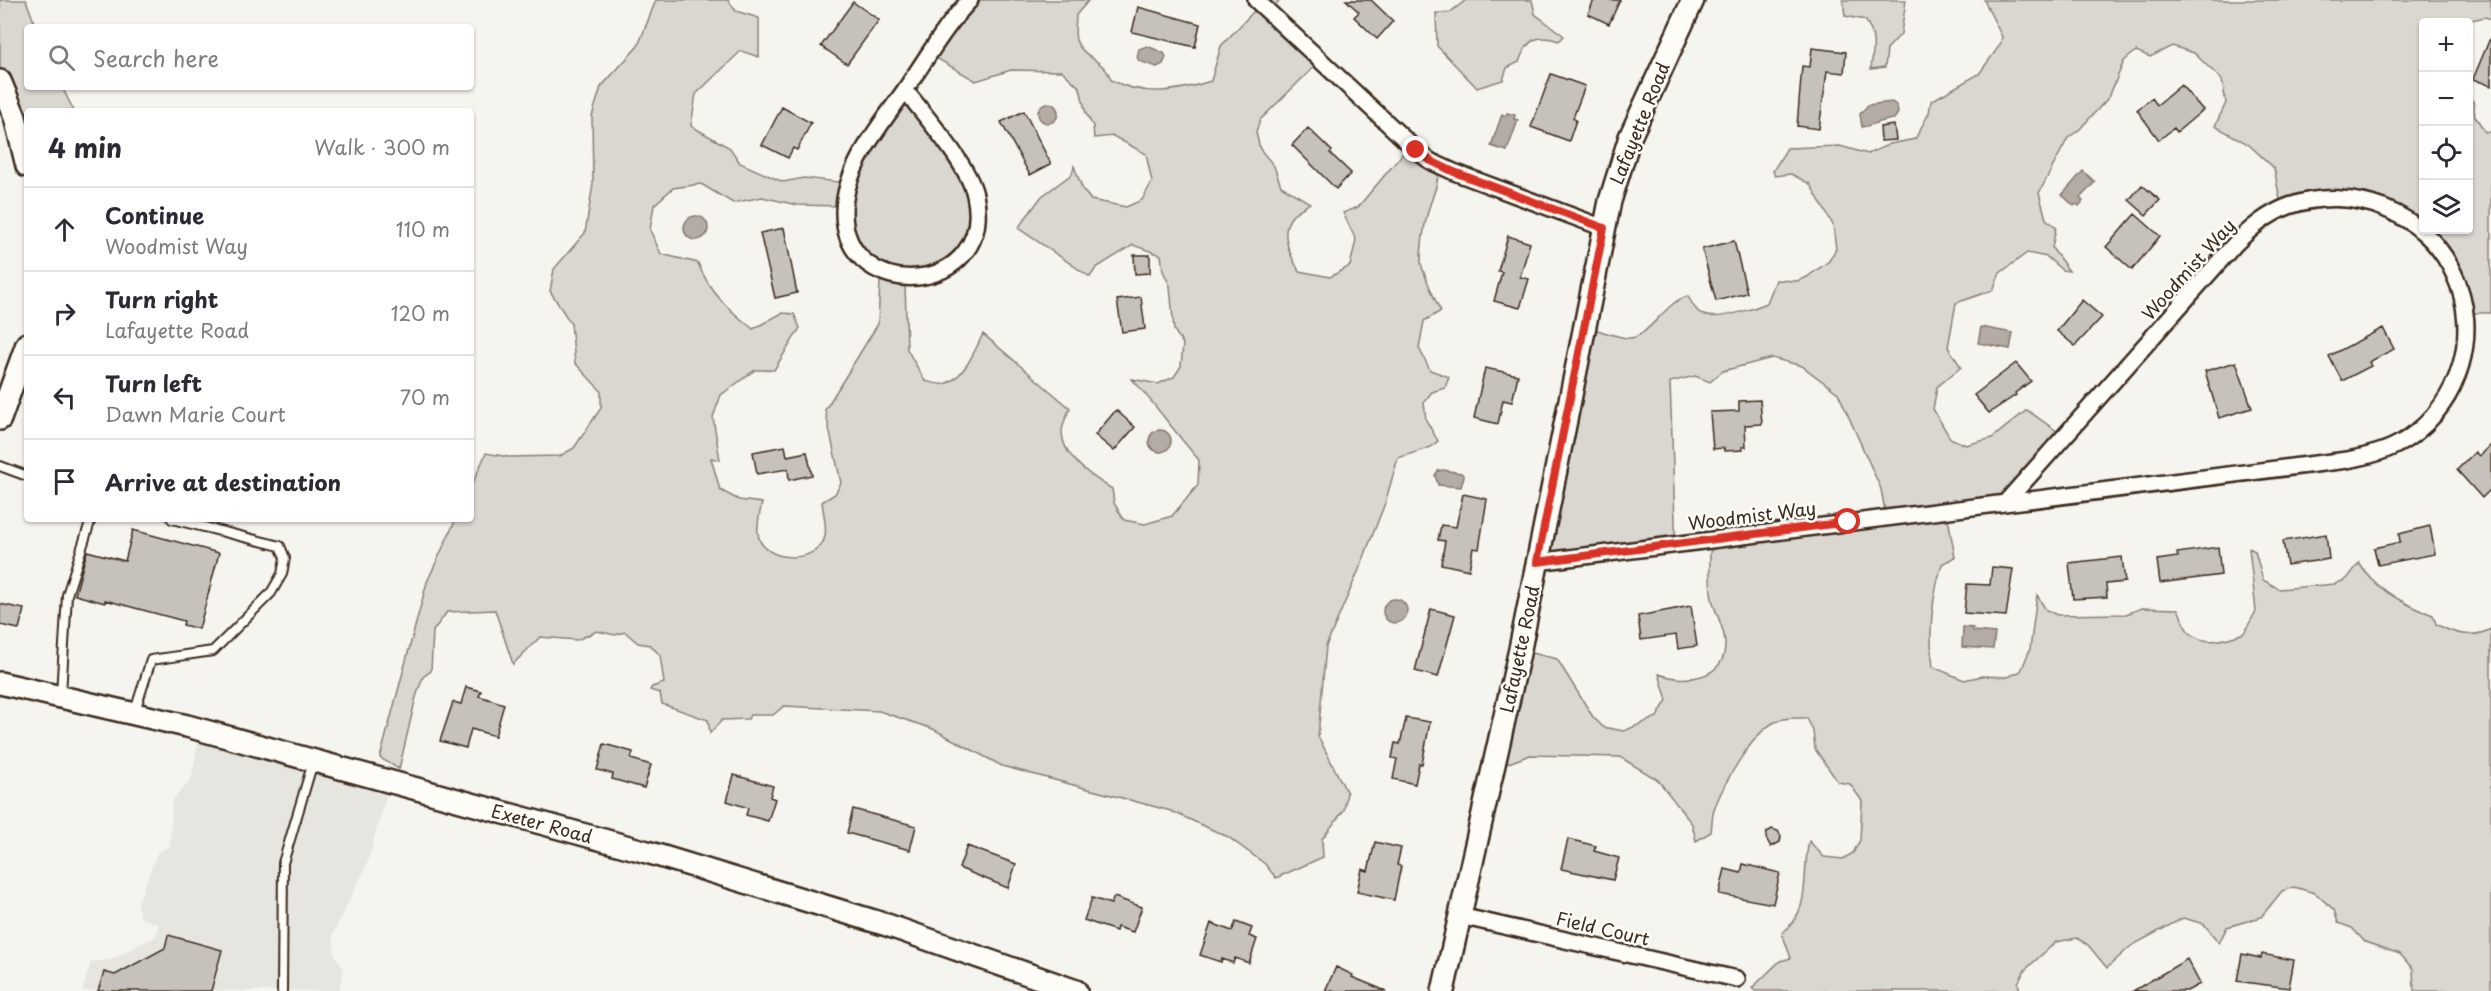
<!DOCTYPE html>
<meta charset="utf-8">
<style>
body{margin:0;font-family:"Playpen Sans",sans-serif;background:#f2f2f3;color:#2b2b33}
.controls{position:absolute;right:18px;top:18px;display:grid;overflow:hidden;border-radius:6px;box-shadow:0 2px 4px #0004}
.controls button{width:54px;height:54px;display:grid;place-items:center;padding:0;border:0;border-bottom:2px solid #e1e1e2;background:#fff;color:#2b2b33;font:30px sans-serif}
.stop{position:absolute;width:18px;height:18px;margin:-14px;border:4px solid #d93025;border-radius:50%;background:#fff}
.stop.end{background:#d93025;border-color:#fff;box-shadow:0 2px 6px #0008}
.list{margin:0;padding:0;list-style:none}
h2{display:flex;justify-content:space-between;align-items:center;height:78px;margin:0;padding:0 24px;font-size:26px}
h2 small{font-size:20px;font-weight:400;color:#7c7c81}
.list li{display:grid;grid-template-columns:39px 1fr auto;gap:18px;align-items:center;box-sizing:border-box;height:84px;padding:0 24px;border-top:2px solid #e1e1e2}
.list b{display:block;font-size:22px;white-space:nowrap}
.list p{margin:0;font-size:20px;white-space:nowrap;color:#7c7c81}
.list em{font-size:20px;font-style:normal;color:#7c7c81}
.icon{flex:none;width:33px;height:33px;fill:none;stroke:currentColor;stroke-width:2;stroke-linecap:round;stroke-linejoin:round}
.map{position:relative;flex:none;width:2491px;height:991px;overflow:hidden}
.search{position:absolute;background:#fff;box-shadow:0 2px 4px #0004;left:24px;top:24px;width:450px;height:66px;display:flex;align-items:center;gap:15px;box-sizing:border-box;padding:0 21px;border-radius:6px;color:#7c7c81;font-size:22px}
.panel{position:absolute;background:#fff;box-shadow:0 2px 4px #0004;left:24px;top:108px;width:450px;height:414px;border-radius:6px}
.map>svg:first-child{display:block}
</style>
<div class="map">
<svg width="2491" height="991" viewBox="0 0 2491 991">
<rect width="100%" height="100%" fill="#f5f4ee"/>
<filter id="ink" filterUnits="userSpaceOnUse"><feTurbulence type="fractalNoise" baseFrequency=".0167" numOctaves="2"/><feDisplacementMap in="SourceGraphic" scale="12" xChannelSelector="R" yChannelSelector="G"/><feConvolveMatrix kernelMatrix="1 2 1 2 8 2 1 2 1" color-interpolation-filters="sRGB"/></filter>
<g filter="url(#ink)">
<path fill="#e7e5df" d="M199,737L388,790L366,867L333,934L335,955L344,970L339,991H82L91,962L110,960L156,936L158,924L141,918L137,905L157,853L170,846L172,801L191,780Z"/>
<path fill="#dad6d0" stroke="#8a8077" stroke-width="1.5" fill-rule="evenodd" d="M0,0H26L36,27H27V87H62L74,111H27V176L0,80Z
M656,0H728L736,11L759,18V57L741,51L696,94L691,126L730,148L740,163L783,182L804,178L847,183L880,129L911,100L962,171L979,217L947,276L934,282L905,283L907,349L925,381C931,382 938,385 944,384C964,379 975,350 983,334L1070,408C1068,414 1064,420 1063,426C1056,453 1092,477 1112,489L1114,503L1124,520L1145,524L1172,516L1198,485L1199,460C1176,434 1156,405 1132,379L1158,384L1174,377L1181,366L1183,344L1174,330L1170,286L1163,271L1161,255L1133,245L1096,268L1090,277L1018,228L1042,196L1072,174L1074,166L1083,190L1091,200L1126,207L1142,200L1152,182L1146,154L1113,136L1094,138L1093,126L1086,114L1080,88L1062,71L1011,70L976,81L936,58L939,48L977,0H1089L1076,15C1076,22 1074,33 1076,40C1082,58 1106,60 1111,80C1144,97 1176,92 1211,81L1221,46L1256,9L1250,0H1280L1268,12L1316,65L1260,120L1256,132L1260,149L1274,166L1281,186L1310,203C1305,207 1297,210 1293,215C1278,231 1290,255 1299,271L1330,277L1350,266L1356,240L1343,213L1358,207L1405,151L1438,170C1439,184 1432,197 1428,211C1424,227 1421,247 1421,263C1422,269 1437,306 1441,311L1424,321L1419,348L1430,370L1449,377L1445,388L1432,392L1424,402L1426,420L1438,441L1431,447L1398,458L1385,503L1361,565L1326,646L1318,736L1347,793L1344,810L1322,839L1323,857L1276,878L1265,864L1228,837L1171,811L1002,766L933,729L879,711L784,706L773,715H750L748,719L722,720L710,733L708,720L662,704L660,693L650,690L652,687L664,683L660,655L650,645L638,643L625,632L615,635L597,631L577,640L540,637L513,664L495,610L447,612L433,631L431,671L423,677L416,697L399,769L380,758L427,582L456,519H471V487L486,453L509,457L560,456L574,448L601,408V391L575,363L571,324L550,291L554,269L585,233L593,184L592,116L601,87L638,46ZM701,184L733,203L762,197L797,205L840,206L863,264L882,278L880,282L878,324L825,410L841,483L835,494L822,502C823,512 827,526 825,536C820,565 759,564 758,532C757,523 760,512 762,503L739,500L720,490L711,458L720,460L713,417L721,395L755,370H774L800,328L794,314L782,313L753,329C729,310 709,292 698,263L661,254L650,230L654,205L673,188Z
M1466,0H1532L1535,14L1564,36L1559,41C1536,33 1527,40 1519,62L1507,68L1503,80L1477,88L1437,46L1436,13H1449Z
M1843,0H1906L1901,34L1887,49L1885,67L1871,69C1873,50 1877,36 1865,20L1845,16Z
M1984,0H2491V19L2485,17L2463,22H2424V230H2468L2469,99L2473,101L2475,116L2485,132H2491V313H2462L2438,255L2401,224L2368,209L2326,207L2283,216L2274,168L2248,144L2215,126L2226,103L2222,80L2194,53L2172,46L2150,57L2136,51L2124,61L2109,97L2079,130L2068,138L2039,193L2046,219L2056,227L2052,248L2069,271L2062,270L2047,257L2027,253L2000,273L1993,290L1956,303L1948,347L1961,367L1937,387L1933,409L1950,438L1966,445L1992,438L2027,410L2069,440L2028,488L2020,505L1952,515L1948,518L1955,557L1942,564C1932,598 1928,632 1933,667L1964,680L1982,676L2008,677L2021,671L2030,649L2037,595L2046,610L2057,615L2126,614L2142,608L2178,609C2181,615 2184,626 2188,631C2204,648 2226,639 2244,633L2256,611L2249,548L2255,551L2263,580L2279,589L2335,584L2347,579L2359,563C2375,589 2405,605 2433,615L2436,624C2454,634 2472,639 2491,629V991H2414L2413,969L2400,954L2365,942L2352,928L2338,923L2334,910L2315,893L2294,887L2282,891L2261,917L2227,927L2219,943L2204,924L2183,918L2131,946L2107,968L2088,945L2077,938L2056,942L2025,970L2018,983L2020,991H1755L1752,988L1780,961L1791,958L1782,933C1813,910 1801,873 1809,841L1824,857L1843,859L1853,853L1860,840L1862,801L1850,784L1838,782L1815,749L1813,731L1807,718C1796,718 1785,717 1775,722C1752,733 1723,785 1714,809C1712,816 1712,825 1711,832L1696,841L1692,824L1658,780L1620,757L1530,755L1495,768L1520,650L1557,659L1593,717L1603,727L1624,731L1657,717L1667,700L1659,674C1686,684 1726,679 1725,643C1725,628 1715,613 1712,599C1709,584 1710,567 1710,552L1714,548L1887,522L1881,489L1838,393L1802,366L1772,358L1723,371L1710,382L1695,376L1670,382L1676,549L1672,553L1597,561L1544,556L1585,326C1598,330 1613,336 1627,338C1648,340 1665,301 1688,296C1692,304 1697,314 1707,316C1722,319 1753,309 1767,303L1776,280L1797,281L1807,277L1829,261L1836,249L1833,225L1810,184L1791,174L1775,176L1773,171L1787,148L1840,146L1868,154L1890,144L1915,139L1929,113L1931,101L1979,74L2000,45L2002,37Z"/>
<path fill="#b4aca4" stroke="#84786e" stroke-width="1.5" d="M1147,46L1164,53L1166,57L1163,64L1157,67L1139,61L1137,57L1139,49Z
M1892,102L1897,106L1898,113L1894,119C1882,120 1874,125 1862,127L1860,114L1868,105Z
M1038 113a10 10 0 1 1 20 0a10 10 0 1 1-20 0Z
M1507,113L1515,115L1514,119L1518,120L1507,151L1491,146L1502,114L1506,116Z
M2083,171L2095,182L2080,198L2083,201L2079,206L2076,204L2074,206L2062,195Z
M684 228a12 12 0 1 1 24 0a12 12 0 1 1-24 0Z
M1981,327L2013,333L2010,349L1978,343Z
M1149 441a11 11 0 1 1 22 0a11 11 0 1 1-22 0Z
M1443,470L1461,473L1464,476L1461,487L1438,485L1435,475L1438,471Z
M1383 611a12 12 0 1 1 24 0a12 12 0 1 1-24 0Z
M1963,627L1973,628V631L1995,633L1993,649L1962,647Z"/>
<path fill="#c7c1bb" stroke="#3b2a1e" stroke-width="1.5" d="M1346,0H1371L1393,21L1377,39L1354,17L1359,12Z
M1594,0H1620L1609,24L1588,14Z
M853,2L879,20L847,64L821,46Z
M1138,7L1200,24L1195,47L1132,32Z
M2491,36V86L2473,79Z
M1812,48L1846,52L1844,73L1827,71L1819,129L1797,126L1802,66L1810,67Z
M1551,74L1585,86L1573,118L1576,120L1569,141L1531,127Z
M2181,85L2203,110L2177,132L2174,128L2159,140L2137,110L2152,98L2157,105Z
M782,107L811,123L797,150L793,148L788,158L762,145Z
M1024,111L1051,164L1030,175L1001,122Z
M1894,125L1896,140L1881,141L1880,127Z
M1308,128L1332,151L1330,153L1351,173L1336,189L1292,145Z
M2142,185L2160,200L2146,215L2129,200Z
M2135,214L2160,236L2132,270L2106,247Z
M784,228L797,293L775,298L760,233Z
M1508,236L1530,243L1520,277L1529,279L1520,308L1494,301L1502,272L1498,271Z
M1734,241L1747,293L1716,301L1702,249Z
M1134,255H1150V273L1135,274Z
M1141,297L1145,329L1122,332L1117,300Z
M2082,300L2102,317L2075,346L2057,331Z
M2383,328L2394,349L2369,362L2371,366L2342,381L2329,356Z
M2236,362L2252,408L2219,418L2205,371Z
M2016,363L2031,381L2015,393L2016,395L1989,413L1974,395Z
M1485,368L1518,375L1512,402L1503,400L1498,424L1474,418Z
M1760,400L1762,424L1745,425L1746,447H1742L1743,450L1724,451V448L1713,449L1710,412L1739,411V401Z
M1116,410L1135,427L1114,451L1095,435Z
M2491,444V489L2482,498L2457,470L2475,452L2479,456Z
M785,446L787,456L807,452L812,475L789,480L788,469L757,474L753,452Z
M1463,494L1487,499L1479,549L1473,548L1469,570L1441,564L1445,541L1438,540L1441,525L1456,527Z
M2430,526L2435,554L2378,565L2374,548L2400,542L2399,534Z
M133,530L219,553L199,629L183,625L184,621L105,600V603L75,595L87,551L125,561Z
M2326,534L2329,559L2287,565L2283,541Z
M2218,547L2221,575L2160,583L2157,560L2178,557L2177,553Z
M2122,557L2125,582L2106,584L2107,597L2073,599L2069,563Z
M1992,567L2013,569L2006,616L1964,613L1967,584L1990,585Z
M0,604L24,609L19,629L0,625Z
M1691,606L1697,646L1678,649L1676,635L1641,640L1638,616Z
M1431,609L1455,615L1438,677L1415,671Z
M466,687L481,691L479,696L504,704L495,736L471,729L466,748L440,741L453,702L461,704Z
M1406,718L1430,722L1422,764H1419L1415,784L1393,779L1397,759L1392,758L1395,743L1400,744Z
M604,744L633,752L631,759L651,765L644,788L612,779L613,774L597,770Z
M734,775L773,786L770,797L775,799L768,821L746,815L748,808L727,801Z
M853,809L916,826L910,850L847,833Z
M1772,829L1778,831L1781,836L1780,842L1771,847L1766,838L1767,832Z
M1568,839L1596,846L1594,851L1619,858L1613,880L1561,869Z
M1375,842L1401,848L1397,865L1401,866L1394,900L1357,892L1362,869L1368,871Z
M967,846L1016,864L1008,888L959,868Z
M1743,864L1780,873L1773,904L1719,894L1725,869L1741,873Z
M1114,897L1142,907L1133,932L1117,927L1116,931L1084,920L1092,898L1111,904Z
M1236,922L1252,928L1249,936L1257,939L1249,963L1235,958L1233,963L1222,959L1221,962L1200,955L1211,923L1232,931Z
M168,935L222,950L211,991H98L104,972L115,975L165,948Z
M2242,954L2261,958L2262,954L2294,960L2289,988L2237,981Z
M2187,959L2200,984L2187,991H2133Z
M1336,967L1353,975L1352,977L1386,991H1325Z"/>
<g fill="none" stroke-linecap="round" stroke-linejoin="round">
<defs>
<path id="lane" d="M0,466L27,476
M61,694L67,595L91,519
M135,711L151,660L213,651L271,593L282,574L285,558L280,546L172,519
M282,991L283,863L313,762"/>
<path id="street" d="M1256,0L1416,150L1430,161L1454,172L1604,228
M905,90C925,116 968,164 975,195C997,296 844,307 844,212C844,165 884,122 909,84C928,56 946,25 970,0
M1537,562L2347,460C2368,456 2389,451 2407,439C2461,403 2481,332 2454,274C2426,212 2352,184 2289,206C2267,214 2250,229 2234,245L2006,502
M1460,916L1737,979"/>
<path id="secondary" d="M0,81L15,117L27,166
M0,419L27,344
M0,683L187,726L647,852L887,925L1076,991
M1443,991L1520,649L1610,201L1630,137L1693,0"/>
</defs>
<use href="#lane" stroke="#3b2a1e" stroke-width="12"/>
<use href="#street" stroke="#3b2a1e" stroke-width="20"/>
<use href="#secondary" stroke="#3b2a1e" stroke-width="26"/>
<use href="#lane" stroke="#fdfcf7" stroke-width="8"/>
<use href="#street" stroke="#fdfcf7" stroke-width="15"/>
<use href="#secondary" stroke="#fdfcf7" stroke-width="21"/>
</g>
</g>
<g fill="none" stroke-linecap="round" stroke-linejoin="round" filter="url(#ink)">
<path stroke="#d93025" stroke-width="8" d="M1416,150L1431,161L1454,172L1604,228L1537,562L1848,522"/>
</g>
<g text-anchor="middle" dominant-baseline="central" stroke-width="5" stroke-linejoin="round" paint-order="stroke">
<g font-size="18" fill="#3b2a1e" stroke="#fdfcf7">
<text transform="translate(1639 123) rotate(-68)">Lafayette Road</text>
<text transform="translate(2188 269) rotate(-48)">Woodmist Way</text>
<text transform="translate(1752 515) rotate(-7)">Woodmist Way</text>
<text transform="translate(1519 649) rotate(-78)">Lafayette Road</text>
<text transform="translate(542 823) rotate(15)">Exeter Road</text>
<text transform="translate(1603 928) rotate(13)">Field Court</text>
</g>
</g>
</svg>
<div class="controls">
<button>+</button>
<button>−</button>
<button><svg class="icon" aria-label="locate" viewBox="0 0 24 24"><circle cx="12" cy="12" r="6"/><path d="M12 2v4M12 18v4M2 12h4M18 12h4"/></svg></button>
<button><svg class="icon" aria-label="layers" viewBox="0 0 24 24"><path d="M12 4l9 5-9 5-9-5zM3 14l9 5 9-5"/></svg></button>
</div>
<div class="stop" style="left:1848px;top:522px"></div>
<div class="stop end" style="left:1416px;top:150px"></div>
<div class="search"><svg class="icon" aria-label="search" viewBox="0 0 24 24"><circle cx="10" cy="10" r="6"/><path d="M15 15l6 6"/></svg>Search here</div>
<section class="panel">
<h2>4 min<small>Walk · 300 m</small></h2>
<ul class="list">
<li><svg class="icon" aria-label="ahead" viewBox="0 0 24 24"><path d="M12 20V5M6 11l6-6 6 6"/></svg><div><b>Continue</b><p>Woodmist Way</p></div><em>110 m</em></li>
<li><svg class="icon" aria-label="right" viewBox="0 0 24 24"><path d="M7 20v-9h11M14 6l5 5-5 5"/></svg><div><b>Turn right</b><p>Lafayette Road</p></div><em>120 m</em></li>
<li><svg class="icon" aria-label="left" viewBox="0 0 24 24"><path d="M17 20v-9H6M10 6l-5 5 5 5"/></svg><div><b>Turn left</b><p>Dawn Marie Court</p></div><em>70 m</em></li>
<li><svg class="icon" aria-label="arrive" viewBox="0 0 24 24"><path d="M6 21V4h12l-3 4 3 4H6"/></svg><div><b>Arrive at destination</b></div></li>
</ul>
</section>
</div>
